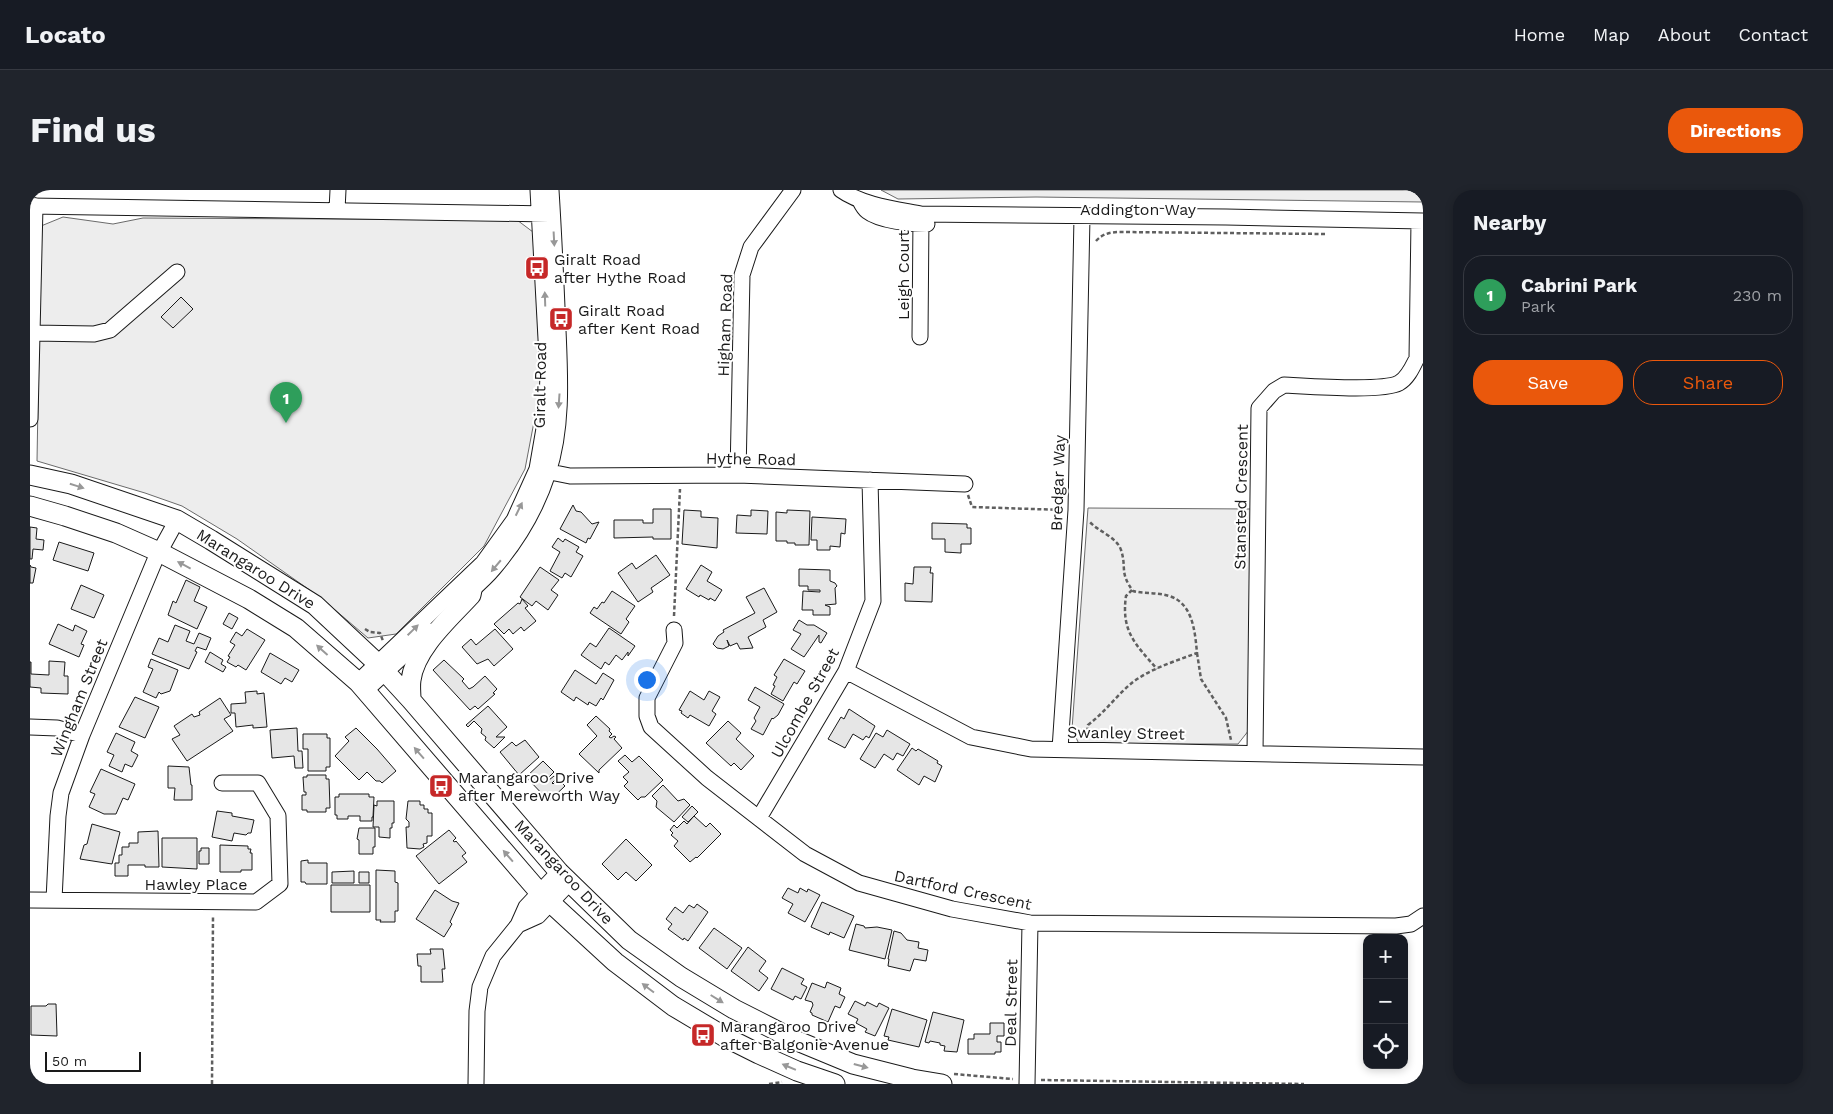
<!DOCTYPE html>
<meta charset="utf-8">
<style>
body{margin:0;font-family:"Work Sans",sans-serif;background:#20242c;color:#f1f3f6}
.controls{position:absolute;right:15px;bottom:15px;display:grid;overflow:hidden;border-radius:10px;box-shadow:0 2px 8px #0003}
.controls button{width:45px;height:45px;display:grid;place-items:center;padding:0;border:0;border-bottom:1px solid #363941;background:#171b24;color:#f1f3f6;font:25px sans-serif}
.scale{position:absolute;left:15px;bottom:12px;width:96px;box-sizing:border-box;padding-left:5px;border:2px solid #1a1a1a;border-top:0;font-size:14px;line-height:18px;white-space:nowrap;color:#1a1a1a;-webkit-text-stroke:4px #fff;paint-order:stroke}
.you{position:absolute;left:616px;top:489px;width:18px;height:18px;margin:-12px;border:4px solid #fff;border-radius:50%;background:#1a73e8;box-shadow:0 0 0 8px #1a73e833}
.badge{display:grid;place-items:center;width:32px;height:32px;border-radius:50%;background:#ea580c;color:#fff;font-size:16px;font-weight:700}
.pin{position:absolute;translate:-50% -41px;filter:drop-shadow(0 1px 2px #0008)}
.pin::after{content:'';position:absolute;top:26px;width:18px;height:15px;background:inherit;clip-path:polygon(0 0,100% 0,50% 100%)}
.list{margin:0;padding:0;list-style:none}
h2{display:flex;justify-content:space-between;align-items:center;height:65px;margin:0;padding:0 20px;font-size:21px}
h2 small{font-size:16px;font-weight:400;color:#9ea1a6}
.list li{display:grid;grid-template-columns:32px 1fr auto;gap:15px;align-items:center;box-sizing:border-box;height:80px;margin:0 10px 10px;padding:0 10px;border:1px solid #363941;border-radius:20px}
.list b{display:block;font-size:19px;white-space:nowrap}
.list p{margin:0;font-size:16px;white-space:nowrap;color:#9ea1a6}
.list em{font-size:16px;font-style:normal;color:#9ea1a6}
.actions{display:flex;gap:10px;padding:15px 20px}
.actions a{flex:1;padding:11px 0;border:1px solid #ea580c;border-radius:20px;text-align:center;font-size:18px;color:#ea580c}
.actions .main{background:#ea580c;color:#fff}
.icon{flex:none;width:28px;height:28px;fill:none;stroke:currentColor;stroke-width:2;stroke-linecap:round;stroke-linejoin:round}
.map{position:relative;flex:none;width:1393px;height:894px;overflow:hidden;border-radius:20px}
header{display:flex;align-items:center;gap:30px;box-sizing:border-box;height:70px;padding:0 25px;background:#171b24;border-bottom:1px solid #363941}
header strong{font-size:24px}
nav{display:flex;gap:28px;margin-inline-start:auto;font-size:18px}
.intro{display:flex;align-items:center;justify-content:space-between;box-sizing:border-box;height:120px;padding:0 30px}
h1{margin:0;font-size:35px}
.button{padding:12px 22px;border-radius:20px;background:#ea580c;color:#fff;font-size:18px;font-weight:700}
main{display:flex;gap:30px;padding:0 30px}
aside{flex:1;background:#171b24;border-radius:20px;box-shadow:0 2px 8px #0003}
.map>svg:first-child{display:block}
</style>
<header>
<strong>Locato</strong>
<nav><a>Home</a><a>Map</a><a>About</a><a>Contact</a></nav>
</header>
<div class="intro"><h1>Find us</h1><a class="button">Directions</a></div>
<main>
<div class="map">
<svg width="1393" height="894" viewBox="0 0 1393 894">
<rect width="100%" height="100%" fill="#fff"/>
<path fill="#ededed" stroke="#6a6a6a" d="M851,0H1393V12L1006,7L868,9Z
M33,27L83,34L113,28L487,30L503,42L511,195L495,279L454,356L366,444L338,448L291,408L207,349L152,316L115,303L7,271L11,36Z
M1058,318L1221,319L1219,540L1208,554H1049L1042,539Z"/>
<path fill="#e6e6e6" stroke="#1a1a1a" d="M151,107L163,119L143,138L131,127Z
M543,315L546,321L551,322L562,334L569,332L560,349L558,348L556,353L530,339Z
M623,319H641V349H623V347L584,348V330H613V333H623Z
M654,320L671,321V327L688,328L687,358L652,354Z
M721,320L738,321L737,344L706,343L707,325L721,326Z
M757,320L780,321L779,355H765V353H757V351H746V322L757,323Z
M782,327L816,329L815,344L811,343L810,357L800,356V360H787V350H781Z
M902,333L937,334V338H941V354H931V363L915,362V349H902Z
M0,337L7,338L6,349L14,350L13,360L3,359L2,369H0Z
M528,348L533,352L535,349L549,357L546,362L553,366L541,387L535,383L532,388L520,381L530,362L522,357Z
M29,352L64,363L58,381L23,370Z
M626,365L640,385L621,398L623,402L608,412L588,383L602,373L606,379Z
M0,375L1,377L6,378L3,393H0Z
M671,375L682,382L677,391L692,400L685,411L680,408L679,410L670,405L669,407L656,399Z
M510,377L529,390L521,400L528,405L518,420L506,411L502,416L490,407Z
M884,377H901L900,383H903L902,412L875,411V393L883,394Z
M769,379L800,380V391L805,393L807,396L805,398L806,414L795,415L800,417V425H783V420H772L773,401L790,402V400H778V396H769Z
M156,390L170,397L164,411L177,417L167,439L138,425L143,411L146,413Z
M51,395L74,405L64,428L41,419Z
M734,398L747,422L733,430L736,437L718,447L723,458L710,459L707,453L700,456L697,450L699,456L693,459L687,458L683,454L688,446L694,442L693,440L725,423L716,407Z
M582,401L605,416L596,429L599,432L591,444L560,423L564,417L567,419L572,412L574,413Z
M492,409L498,416L495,418L506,431L494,441L491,437L483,444L479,439L474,444L464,434L488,413L490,414Z
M199,423L208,428L202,439L193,434Z
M769,430L777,435H784L797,443L791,453L789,452V445L774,467L761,459L771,444L763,440Z
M28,434L43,441L45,435L57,441L51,454L54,455L49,467L19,454Z
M145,435L160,441L156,451L164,454L169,443L181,448L176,460L167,457L165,461L167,462L159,479L122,464L129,448L138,452Z
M579,438L605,456L598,466V462L592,470L586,465L579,475L575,472L571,479L551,465L560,453L566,457Z
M217,439L235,450L216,480L208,475L206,477L197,472L200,467L198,466L205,455L200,452L206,442L212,446Z
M465,439L483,459L464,476L458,469L447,474L432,457L441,449L446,455Z
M180,462L193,470L191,474L196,477L193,482L175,472Z
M240,463L269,480L262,492L255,488L251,494L231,482Z
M121,469L148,480L140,501L131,504L129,502L126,508L113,502L123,479L118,477Z
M754,469L775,481L767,494L764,492L753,511L741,504L745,496L743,495L747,487L744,485Z
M414,470L434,489L432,491L439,499L443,497L455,486L467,499L463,503L465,504L448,519L445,516L440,520L403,480Z
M19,471L35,472L34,486H38V504L11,503V498L0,497V472H1V484L19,485Z
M545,480L566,494L573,483L584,490L573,510L571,508L566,516L559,512L558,515L546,507L544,511L531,502Z
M725,497L754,514L748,525L743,529L742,528L733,545L721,539L726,531L724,528L730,517L718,510Z
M227,501V504L234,503L237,537L223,538V535L206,537L205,523H201V514L216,513L215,502Z
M660,501L674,510L679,501L690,507L682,521L686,524L679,536L660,525L658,528L651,523L652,521L649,520Z
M105,507L129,517L115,548L89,537Z
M190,508L201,525L194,529L203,541L157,571L142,549L150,545L144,536L162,524L164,527L170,525L169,522Z
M458,516L477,537L466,547H475L464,558L455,550L456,547L451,543L452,539L444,531L438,537L436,535Z
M819,519L845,536L839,548L836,546L833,550L823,544L815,558L798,549L811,527L814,529Z
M566,526L580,539L579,541L582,544L579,547L581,548L584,546L586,547L584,549L592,558L569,580V583L549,564L567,546L557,535Z
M698,531L711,543L706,549L724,566L711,580L704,573L701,576L676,553Z
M267,538L268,561H272L273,578H265L264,566L242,568L240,540Z
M326,538L347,559L366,581L352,593L350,591H346L337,582L329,590L305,566L319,551L315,547Z
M857,540L880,554L873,566L867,563L863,570L854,564L845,578L830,569L846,543L853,547Z
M86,543L105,552L101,561L108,565L102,577L95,574L92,582L79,576L84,565L77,562Z
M273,544H297V548H300V577H296V581H278V559H273Z
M495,550L509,567L489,585L470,562L482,552L486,556Z
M882,558L886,561L888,559L908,571L907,573L912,576L905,592L894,586L889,595L867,580Z
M595,565L602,572L609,566L633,590L615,607H611L608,610L594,596L598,592L593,587L599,582L588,571Z
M513,571L524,582L517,589L519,590L524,586L527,588L522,593L523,594L528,589L535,596L519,611L496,587Z
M138,576L159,577L161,595H162V610H144L145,598H138Z
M71,579L105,594L98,610L93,608L86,624H74L59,617L65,604L60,602Z
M277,585H296V589H299L300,618H296V622H277V620H272V605H276V602H274L273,587H277Z
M633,595L648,611L654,609L660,615L644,632L626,617L627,611L622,606Z
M309,604H339V607H344L343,627H342V631H330V626H318V629H307V625H305V607H309Z
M347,611H364V633H362V638H360V648L349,647V637H343L344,615L347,616Z
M378,611H390V615H394V619H398V623H402V646H397V653L393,654L394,657L390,659L377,658L376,637H379V632L376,629Z
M662,616L668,622L658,632L652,627Z
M187,621L202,623V626L224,630L221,643H218L216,645L204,643L202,651L182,647Z
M664,626L676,637L680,633L691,644L667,668L666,667L660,672L644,656L648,651L641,645L643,643L640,640L644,635L647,638L654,631L657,634Z
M62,634L90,642L82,674L50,669L54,655L57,654Z
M329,638H345V657H343V664H329V650L327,649Z
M419,640L426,648L423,651L425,652L426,651L436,663L432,666L437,672L409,694L386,666Z
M128,641L129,677H115V675H98V686H85V673H89V665H92V657H99V653H108V642Z
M132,648H167V679L132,677Z
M596,649L622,675L606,691L596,682L588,690L572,674Z
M190,655L218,656V659H221L220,663H222V680H211V682H190Z
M171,658H179V674H169V661H171Z
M278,670V673H297V694H276L275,692H271V671Z
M346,680L365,681V692L368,693V721H365V732H350L351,730H346Z
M324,681V693H302V682Z
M329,682H339V693H329Z
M301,695H340V722H301Z
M758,698L768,703L770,698L777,702L778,699L790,705L775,732L758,723L763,714L752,708Z
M405,700L422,711L429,713L420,732L422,734L414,747L386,729Z
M792,712L824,726L814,748L800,742L799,745L781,737Z
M667,714L678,722L658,751L654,748L653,750L638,739L642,734L636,729L645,717L653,723L659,715L664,718Z
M826,734L834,736L835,738L847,737L862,740L855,769L819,760Z
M684,738L712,758L697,779L669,758Z
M864,741L871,743L877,750L889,752L888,758L898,760L896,771L884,769L880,781L858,776L859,769H858Z
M718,757L736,771L729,781L738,788L729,801L701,781Z
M400,759H413L415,779H412L413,792H391V776H388L387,764H401Z
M752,778L774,789L771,794L777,797L771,809L765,806L763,810L741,799Z
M797,792L811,798L809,804L815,807L810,818L805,816L798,832L782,825V823L780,822L783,815L782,812L775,810L782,793L795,798Z
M825,811L835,816L837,812L847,817L849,813L859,818L845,846L835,842L837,839L826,833L828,829L818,824Z
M18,814H26L27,846L1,845V816H16Z
M862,819L897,830L889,857L858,850L859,847L854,846Z
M903,822L934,830L927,862L914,861L915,856L910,855V853L900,851L899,853L895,852Z
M960,833H974V846H967V852H971V862H965V864H938V849H944V844H960Z"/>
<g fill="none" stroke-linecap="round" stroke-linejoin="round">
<defs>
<path id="minor" d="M811,0C832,15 865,19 891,24L1196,27L1393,31
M830,11C832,15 834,19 837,21C850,31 881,34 897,34
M0,16L519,24
M307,20L308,0
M3,143L64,144L80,140L147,82
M890,147L891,26
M0,229L5,16
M510,280L540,286L708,285L935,294
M708,285L712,85L721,57L763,0
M434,407C444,398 455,389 464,378C487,351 507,317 518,283C533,237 530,187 528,140C526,93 524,47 521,0
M644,440L645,453L617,508V526L621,537L677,588L775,664L829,693L922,719L1000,733L1366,736L1381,734L1393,726
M816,481L941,547L1001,559L1393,567
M328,492L453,373L484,330L507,279L516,227L518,186L508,0
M335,501L400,441
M0,537L27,538L52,545
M1030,559L1046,320L1052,27
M1225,563L1229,218L1244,201L1254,195C1277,196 1352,202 1369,193C1378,188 1383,176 1387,168L1389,31
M729,628L816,481L843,411L840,290
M0,710L226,712L250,694L248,626L228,593H192
M24,710L28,626L31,603L52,545L125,370L147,330
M488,735L508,726L540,692
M446,894L447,821L450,797L463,766L488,735L496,717L529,682
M997,894L1000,733"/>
<path id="major" d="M0,285L41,294L147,330L181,350L285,415L348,474L381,510L529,682L599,750L651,787L704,819L765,850L823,874L882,889L912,894
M0,316L35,326L86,343L129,362L219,409L266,438L328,492L510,703L585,772L643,816L695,847L729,864L767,881L805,894
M381,510C381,503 380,496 381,490C385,458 420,428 441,405L442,400"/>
</defs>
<use href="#minor" stroke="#1a1a1a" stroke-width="17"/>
<use href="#major" stroke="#1a1a1a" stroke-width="21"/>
<path stroke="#5f5f5f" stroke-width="2.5" stroke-dasharray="4 2.5" stroke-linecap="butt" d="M1066,51C1073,43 1082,42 1091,42L1295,44
M938,305L942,317L1033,320
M1102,400L1096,406C1091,441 1105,454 1127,479
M644,426L650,299
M335,439L340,442L350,443L353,451
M1167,463L1171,489L1196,528L1201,550
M1056,548L1058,535C1075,522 1087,505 1103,492C1122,478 1146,471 1167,463C1165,442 1163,413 1139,406C1127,402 1114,404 1103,401C1089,382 1097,378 1091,360C1087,347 1067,341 1059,331
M924,884L983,889
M1011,890L1274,894
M182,894L183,726
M739,894L752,892"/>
<use href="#minor" stroke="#fff" stroke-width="15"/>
<use href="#major" stroke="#fff" stroke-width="19"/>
</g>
<defs><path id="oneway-solid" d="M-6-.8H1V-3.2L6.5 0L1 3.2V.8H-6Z" transform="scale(1.25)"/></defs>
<g fill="#989898">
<use href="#oneway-solid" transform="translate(524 49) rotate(87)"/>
<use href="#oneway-solid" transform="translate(515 109) rotate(-92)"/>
<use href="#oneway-solid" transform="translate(529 211) rotate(94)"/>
<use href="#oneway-solid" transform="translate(47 296) rotate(17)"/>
<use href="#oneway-solid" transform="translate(489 319) rotate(-64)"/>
<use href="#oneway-solid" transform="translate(154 375) rotate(-152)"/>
<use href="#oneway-solid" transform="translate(466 376) rotate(130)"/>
<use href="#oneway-solid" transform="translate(383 440) rotate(-44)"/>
<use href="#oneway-solid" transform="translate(292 460) rotate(-138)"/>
<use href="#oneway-solid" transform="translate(389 563) rotate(-131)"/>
<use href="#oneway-solid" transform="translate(478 666) rotate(-131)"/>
<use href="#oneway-solid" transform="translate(618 798) rotate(-143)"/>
<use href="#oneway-solid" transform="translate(687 809) rotate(32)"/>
<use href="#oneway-solid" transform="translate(831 876) rotate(15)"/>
<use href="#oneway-solid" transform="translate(759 877) rotate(-157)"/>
</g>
<defs>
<symbol id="bus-square" viewBox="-11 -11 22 22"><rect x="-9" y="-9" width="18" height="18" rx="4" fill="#c62828" stroke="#fff"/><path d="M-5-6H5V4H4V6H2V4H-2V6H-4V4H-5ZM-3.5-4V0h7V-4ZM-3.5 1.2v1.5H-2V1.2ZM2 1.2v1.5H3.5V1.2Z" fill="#fff"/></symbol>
</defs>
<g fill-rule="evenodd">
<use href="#bus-square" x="493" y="64" width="28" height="28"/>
<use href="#bus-square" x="517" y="115" width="28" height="28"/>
<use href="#bus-square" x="397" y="582" width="28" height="28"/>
<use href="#bus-square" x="659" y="831" width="28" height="28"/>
</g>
<g text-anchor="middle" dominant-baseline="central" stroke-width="4" stroke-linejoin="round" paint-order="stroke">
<g font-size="16" fill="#1a1a1a" stroke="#fff">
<text x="1108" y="19">Addington Way</text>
<text transform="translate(873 85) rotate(-90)">Leigh Court</text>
<text transform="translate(695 135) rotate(-88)">Higham Road</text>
<text transform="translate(510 195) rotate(-89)">Giralt Road</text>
<text transform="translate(721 269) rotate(1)">Hythe Road</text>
<text transform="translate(1028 293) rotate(-88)">Bredgar Way</text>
<text transform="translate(1211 307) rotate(-89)">Stansted Crescent</text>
<text transform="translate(226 379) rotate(32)">Marangaroo Drive</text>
<text transform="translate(49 508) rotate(-68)">Wingham Street</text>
<text transform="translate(775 513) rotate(-61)">Ulcombe Street</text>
<text transform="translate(1096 543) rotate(1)">Swanley Street</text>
<text transform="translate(534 682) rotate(47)">Marangaroo Drive</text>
<text x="166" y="694">Hawley Place</text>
<text transform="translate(933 700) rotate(12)">Dartford Crescent</text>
<text transform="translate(981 813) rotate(-89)">Deal Street</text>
</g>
<g font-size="16" fill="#1a1a1a" stroke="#fff" text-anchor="start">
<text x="524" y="69">Giralt Road<tspan x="524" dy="18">after Hythe Road</tspan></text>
<text x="548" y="120">Giralt Road<tspan x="548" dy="18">after Kent Road</tspan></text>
<text x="428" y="587">Marangaroo Drive<tspan x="428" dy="18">after Mereworth Way</tspan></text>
<text x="690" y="836">Marangaroo Drive<tspan x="690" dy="18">after Balgonie Avenue</tspan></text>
</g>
</g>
</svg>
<div class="controls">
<button>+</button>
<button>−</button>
<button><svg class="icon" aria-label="locate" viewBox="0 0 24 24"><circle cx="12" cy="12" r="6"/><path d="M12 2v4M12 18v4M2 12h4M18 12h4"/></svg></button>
</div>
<div class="scale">50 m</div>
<div class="you"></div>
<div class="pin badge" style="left:256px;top:233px;background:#2e9e5b">1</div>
</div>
<aside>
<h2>Nearby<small></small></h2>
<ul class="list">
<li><span class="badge" style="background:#2e9e5b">1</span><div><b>Cabrini Park</b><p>Park</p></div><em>230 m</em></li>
</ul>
<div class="actions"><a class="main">Save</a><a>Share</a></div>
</aside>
</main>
